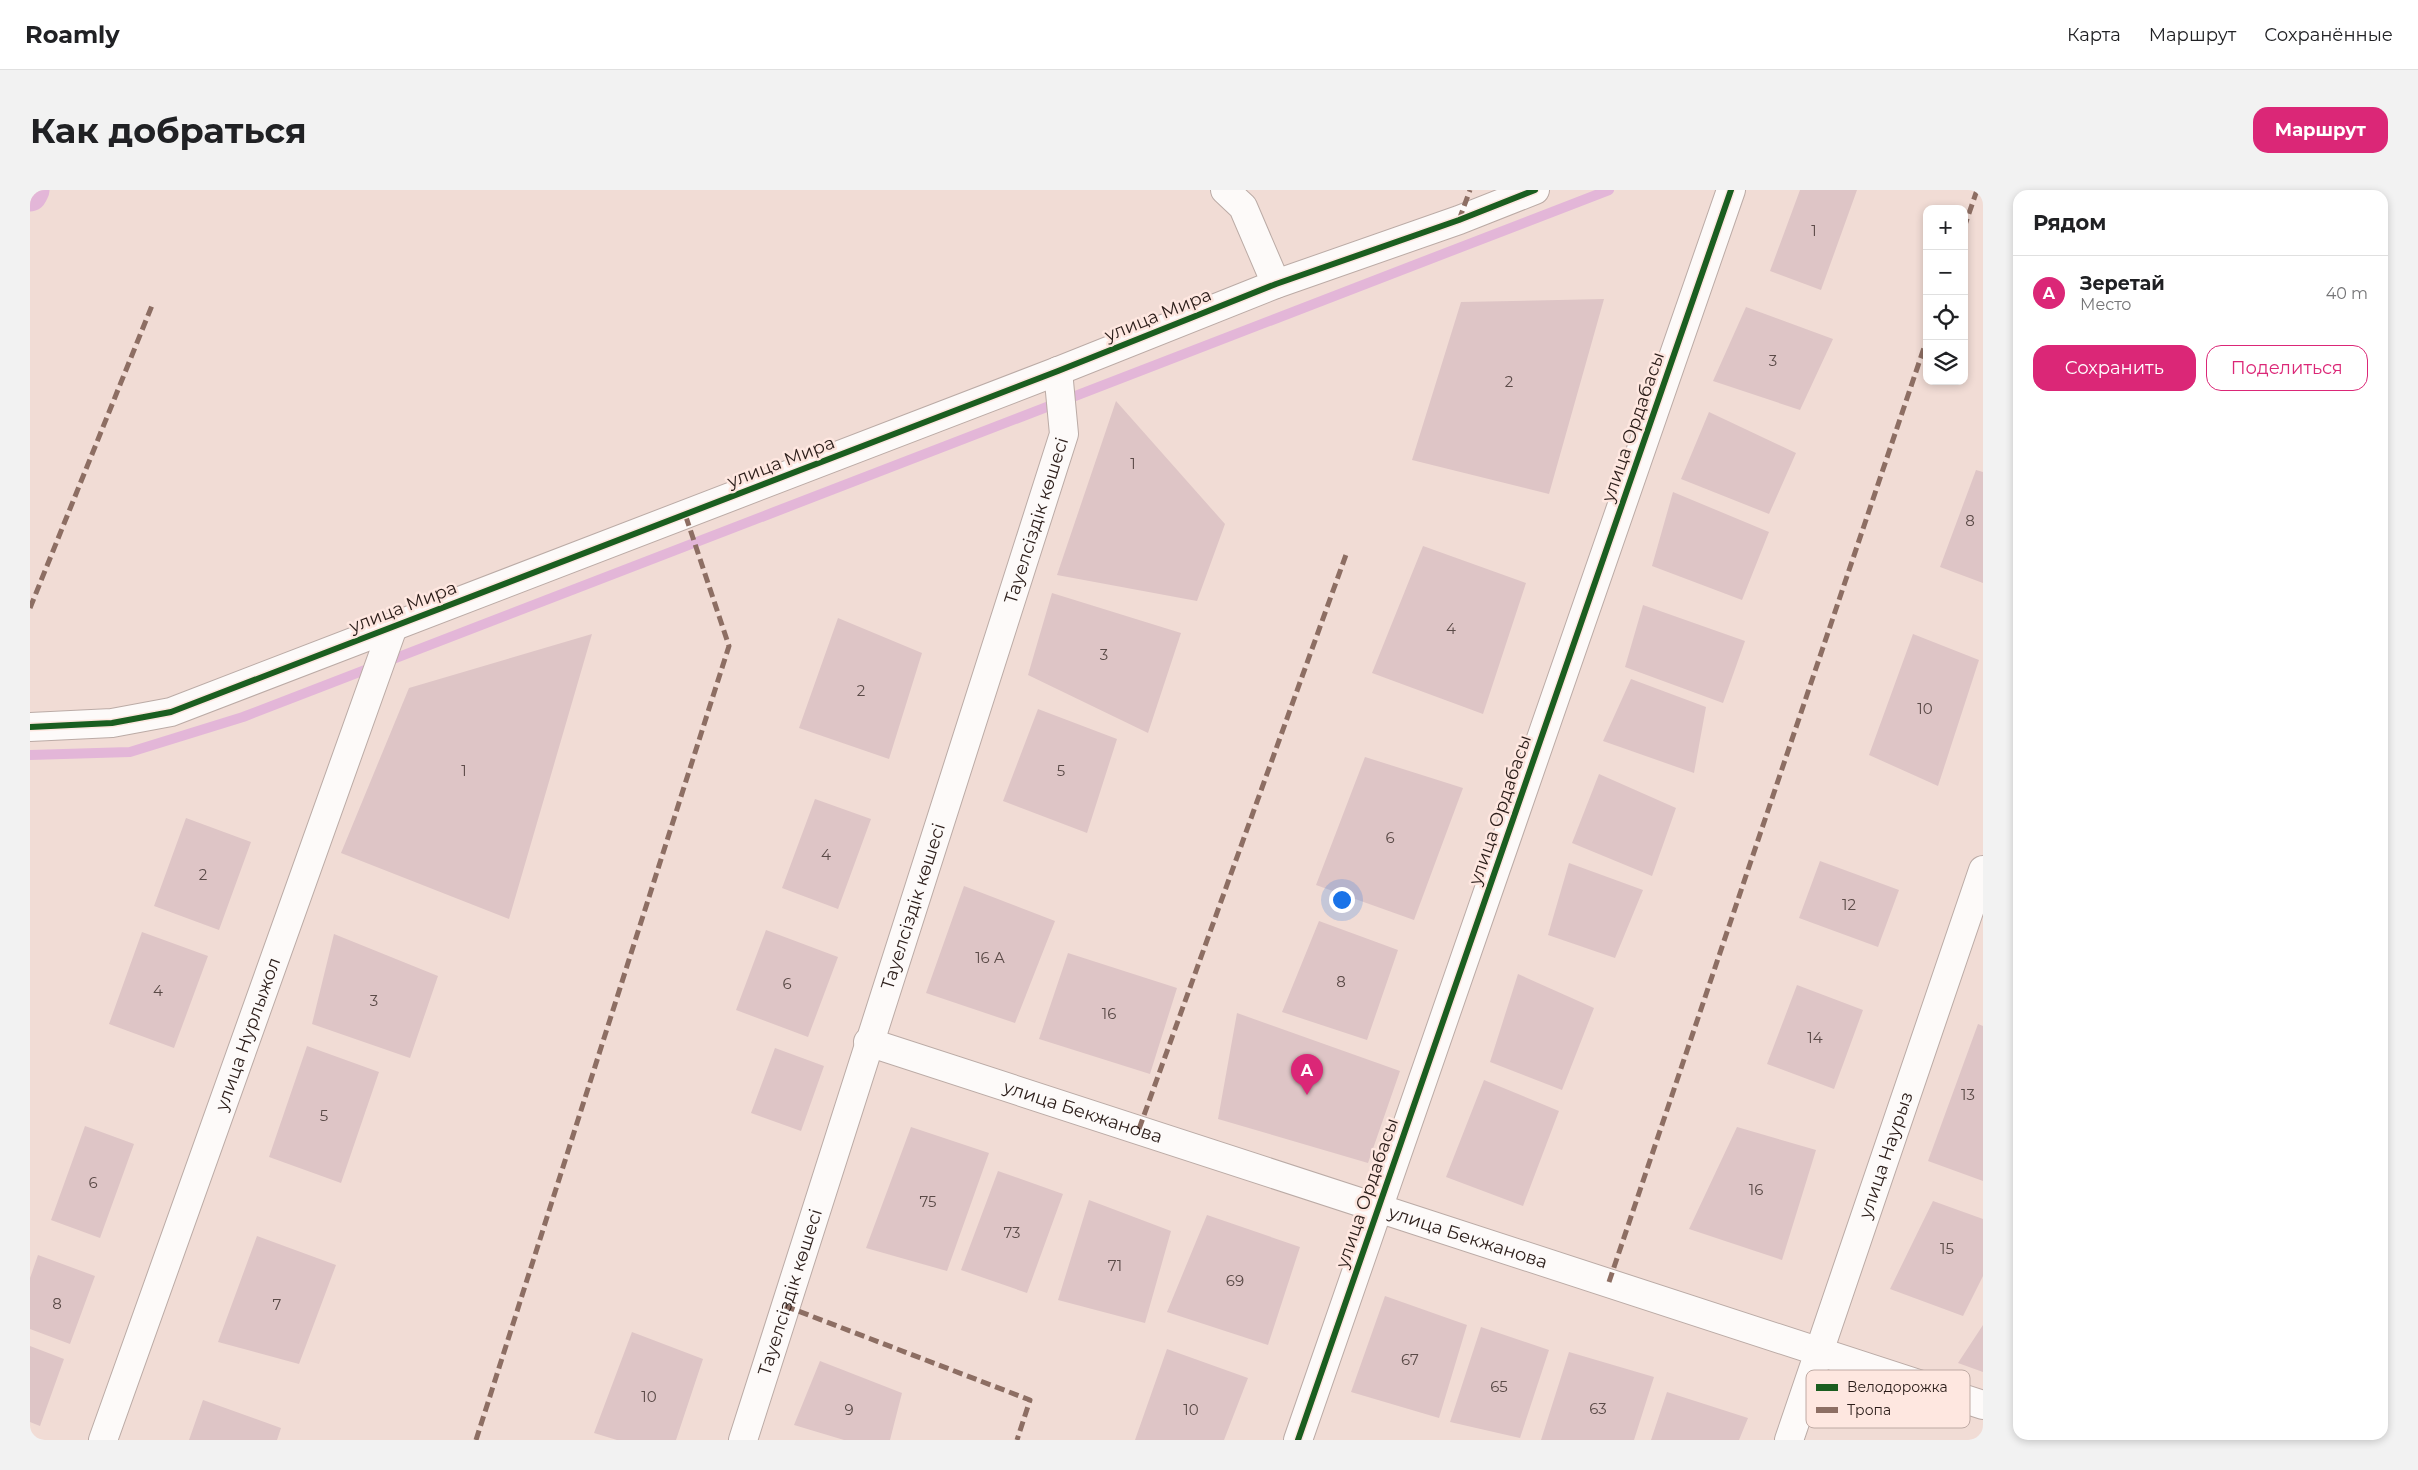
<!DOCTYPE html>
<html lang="ru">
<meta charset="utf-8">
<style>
body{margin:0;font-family:Montserrat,sans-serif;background:#f2f2f2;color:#202124}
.controls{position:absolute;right:15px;top:15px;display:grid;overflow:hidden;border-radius:10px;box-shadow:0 2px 8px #0003}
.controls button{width:45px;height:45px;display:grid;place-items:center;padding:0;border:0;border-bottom:1px solid #e0e0e0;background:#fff;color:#202124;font:25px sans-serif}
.you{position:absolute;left:1311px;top:709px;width:18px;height:18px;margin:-12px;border:4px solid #fff;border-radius:50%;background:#1a73e8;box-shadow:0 0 0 8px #1a73e833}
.badge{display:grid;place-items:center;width:32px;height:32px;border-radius:50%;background:#db2777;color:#fff;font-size:16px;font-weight:700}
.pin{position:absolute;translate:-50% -41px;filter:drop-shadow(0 1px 2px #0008)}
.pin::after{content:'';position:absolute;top:26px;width:18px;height:15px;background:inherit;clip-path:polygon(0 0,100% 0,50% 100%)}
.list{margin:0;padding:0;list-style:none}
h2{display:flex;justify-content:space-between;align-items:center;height:65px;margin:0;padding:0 20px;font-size:21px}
h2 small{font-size:16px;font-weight:400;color:#757577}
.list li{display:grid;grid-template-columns:32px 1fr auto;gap:15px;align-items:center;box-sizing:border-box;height:75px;padding:0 20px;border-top:1px solid #e0e0e0}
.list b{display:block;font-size:19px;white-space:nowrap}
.list p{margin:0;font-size:16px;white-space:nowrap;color:#757577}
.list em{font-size:16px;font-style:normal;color:#757577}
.actions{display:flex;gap:10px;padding:15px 20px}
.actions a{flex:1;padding:11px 0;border:1px solid #db2777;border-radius:15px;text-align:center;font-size:18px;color:#db2777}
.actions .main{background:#db2777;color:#fff}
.icon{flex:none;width:28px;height:28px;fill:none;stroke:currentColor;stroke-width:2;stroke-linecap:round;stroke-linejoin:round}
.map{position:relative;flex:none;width:1953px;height:1250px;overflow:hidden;border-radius:15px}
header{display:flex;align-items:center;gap:30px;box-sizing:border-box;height:70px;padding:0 25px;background:#fff;border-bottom:1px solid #e0e0e0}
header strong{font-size:24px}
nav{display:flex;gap:28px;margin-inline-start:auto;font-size:18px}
.intro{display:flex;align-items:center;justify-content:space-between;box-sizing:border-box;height:120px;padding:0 30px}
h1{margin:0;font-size:35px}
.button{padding:12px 22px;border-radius:15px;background:#db2777;color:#fff;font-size:18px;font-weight:700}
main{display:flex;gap:30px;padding:0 30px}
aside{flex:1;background:#fff;border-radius:15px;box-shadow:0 2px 8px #0003}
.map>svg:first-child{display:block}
</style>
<header>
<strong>Roamly</strong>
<nav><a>Карта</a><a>Маршрут</a><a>Сохранённые</a></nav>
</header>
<div class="intro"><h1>Как добраться</h1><a class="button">Маршрут</a></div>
<main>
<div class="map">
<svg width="1953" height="1250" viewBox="0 0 1953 1250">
<rect width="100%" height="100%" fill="#f1dcd5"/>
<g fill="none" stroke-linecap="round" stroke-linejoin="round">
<path stroke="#e3b6d8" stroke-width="10" d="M0,565L100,562L213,527L1579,0"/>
<path stroke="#e3b6d8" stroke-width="35" d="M0,4L2,0"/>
</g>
<path fill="#dec5c6" d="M1770,0H1827L1791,100L1740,81Z
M1574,109L1519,304L1382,270L1431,112Z
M1716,117L1803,149L1770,220L1683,191Z
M1086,211L1195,334L1167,411L1027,385Z
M1679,222L1766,263L1739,324L1651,289Z
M1946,280L1953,282V393L1910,377Z
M1643,302L1739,342L1712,410L1622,376Z
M1393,356L1496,393L1453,524L1342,483Z
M1022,403L1151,443L1118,543L998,485Z
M1613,415L1715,451L1693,513L1595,477Z
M808,428L892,463L859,569L769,538Z
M562,444L479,729L311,663L379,498Z
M1883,444L1949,470L1908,596L1839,565Z
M1601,489L1676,517L1664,583L1573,551Z
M1008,519L1087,549L1057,643L973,611Z
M1335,567L1433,598L1384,730L1286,695Z
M1569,584L1646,618L1622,686L1542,653Z
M785,609L841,629L808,719L752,698Z
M156,628L221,652L189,740L124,716Z
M1790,671L1869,700L1848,757L1769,728Z
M1539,673L1613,700L1585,768L1518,745Z
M934,696L1025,731L985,833L896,803Z
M1289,731L1368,760L1337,850L1252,822Z
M736,740L808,767L778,847L706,820Z
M112,742L178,766L144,858L79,834Z
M304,744L408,786L380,868L282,834Z
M1038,763L1147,798L1120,884L1009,849Z
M1488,784L1564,818L1532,900L1460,872Z
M1767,795L1833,820L1804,899L1737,874Z
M1207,823L1370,881L1338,973L1188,929Z
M1948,834L1953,836V991L1898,971Z
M277,856L349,882L311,993L239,967Z
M745,858L794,876L771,941L721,923Z
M1454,890L1529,921L1493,1016L1416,987Z
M55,936L104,954L70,1048L21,1030Z
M881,937L959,963L917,1081L836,1058Z
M1707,937L1786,960L1752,1070L1659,1039Z
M968,981L1033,1004L997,1103L931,1080Z
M1059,1010L1141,1041L1115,1133L1028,1110Z
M1903,1011L1953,1029V1086L1933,1126L1860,1099Z
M1177,1025L1270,1057L1238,1155L1137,1122Z
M227,1046L306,1075L269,1174L188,1152Z
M8,1065L65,1086L40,1154L0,1139V1088Z
M1355,1106L1437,1135L1409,1228L1321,1202Z
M1953,1135V1182L1928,1173Z
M1451,1137L1519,1160L1490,1248L1420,1232Z
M602,1142L673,1169L646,1250H587L564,1243Z
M0,1156L34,1169L10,1236L0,1232Z
M1137,1159L1218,1188L1194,1250H1105Z
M1539,1162L1624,1187L1604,1250H1511Z
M790,1171L872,1203L860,1250H814L764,1235Z
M1637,1202L1718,1228L1709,1250H1621Z
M173,1210L251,1238L247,1250H159Z"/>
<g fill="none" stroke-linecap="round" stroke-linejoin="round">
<defs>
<g id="minor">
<path d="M1195,0L1213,17L1246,94"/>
<path d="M0,537L82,533L141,522L1028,181L1246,94L1429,30L1505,0"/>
<path id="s1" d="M838,852L1953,1215"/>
<path id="s2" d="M73,1250L363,437"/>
<path id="s3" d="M713,1250L1034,244L1028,181"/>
<path d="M1268,1250L1701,0"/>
<path id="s4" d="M1759,1250L1953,680"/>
</g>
</defs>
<use href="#minor" stroke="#bbaba6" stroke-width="30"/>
<use href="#minor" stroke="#fdfaf9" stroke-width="28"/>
<path stroke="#8d6e63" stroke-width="5" stroke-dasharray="10 5" stroke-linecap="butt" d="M1429,30L1440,0
M1934,38L1947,0
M0,418L123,113
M1109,939L1317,362
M1579,1092L1897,149
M755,1116L1000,1210L987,1250
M446,1250L699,456L655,324"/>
<defs>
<path id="cycleway" d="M0,537L82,533L141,522L1028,181L1246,94L1429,30L1505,0
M1268,1250L1701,0"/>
</defs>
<use href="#cycleway" stroke="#fee7e0" stroke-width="9"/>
<use href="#cycleway" stroke="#1b5e20" stroke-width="6"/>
</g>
<g text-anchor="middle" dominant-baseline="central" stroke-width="5" stroke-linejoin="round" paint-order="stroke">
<g font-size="15" fill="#5a4a47">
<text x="1784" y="40">1</text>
<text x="1743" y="170">3</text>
<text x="1479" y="191">2</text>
<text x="1103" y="273">1</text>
<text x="1940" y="330">8</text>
<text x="1421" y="438">4</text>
<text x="1074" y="464">3</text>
<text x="831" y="500">2</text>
<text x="1895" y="518">10</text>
<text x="434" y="580">1</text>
<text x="1031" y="580">5</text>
<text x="1360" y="647">6</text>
<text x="796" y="664">4</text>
<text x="173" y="684">2</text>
<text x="1819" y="714">12</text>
<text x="960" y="767">16 А</text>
<text x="1311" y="791">8</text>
<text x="757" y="793">6</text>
<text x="128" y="800">4</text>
<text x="344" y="810">3</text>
<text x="1079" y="823">16</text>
<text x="1785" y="847">14</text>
<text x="1938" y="904">13</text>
<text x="294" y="925">5</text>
<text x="63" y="992">6</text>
<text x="1726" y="999">16</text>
<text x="898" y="1011">75</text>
<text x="982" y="1042">73</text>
<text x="1917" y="1058">15</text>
<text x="1085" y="1075">71</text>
<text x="1205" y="1090">69</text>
<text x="27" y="1113">8</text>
<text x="247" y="1114">7</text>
<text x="1380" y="1169">67</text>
<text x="1469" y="1196">65</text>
<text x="619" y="1206">10</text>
<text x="1568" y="1218">63</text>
<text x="819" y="1219">9</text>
<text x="1161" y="1219">10</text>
</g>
<g font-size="18" fill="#2b1d19" stroke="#fee7e0">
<text transform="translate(1128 125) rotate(-22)">улица Мира</text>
<text transform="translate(1603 237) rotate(-71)">улица Ордабасы</text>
<text transform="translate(751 272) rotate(-21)">улица Мира</text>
<text stroke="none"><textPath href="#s3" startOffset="965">Тауелсіздік көшесі</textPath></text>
<text transform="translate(373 417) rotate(-21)">улица Мира</text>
<text transform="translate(1470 620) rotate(-71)">улица Ордабасы</text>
<text stroke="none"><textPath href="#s3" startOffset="560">Тауелсіздік көшесі</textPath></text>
<text stroke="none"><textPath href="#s2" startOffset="431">улица Нурлыжол</textPath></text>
<text stroke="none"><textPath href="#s1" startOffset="226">улица Бекжанова</textPath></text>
<text stroke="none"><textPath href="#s4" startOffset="301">улица Наурыз</textPath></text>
<text transform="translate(1337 1003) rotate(-71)">улица Ордабасы</text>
<text stroke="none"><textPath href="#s1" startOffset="631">улица Бекжанова</textPath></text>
<text stroke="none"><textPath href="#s3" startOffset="155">Тауелсіздік көшесі</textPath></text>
</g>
</g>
<rect x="1776" y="1180" width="164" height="58" rx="8" fill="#fee7e0" stroke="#bfaaa4" stroke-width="1"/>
<rect x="1786" y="1194" width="22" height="7" fill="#1b5e20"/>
<rect x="1786" y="1217" width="22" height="6" fill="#8d6e63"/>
<g font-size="14" fill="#2b1d19">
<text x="1817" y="1202">Велодорожка</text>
<text x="1817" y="1225">Тропа</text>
</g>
</svg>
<div class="controls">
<button>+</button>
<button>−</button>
<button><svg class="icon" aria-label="locate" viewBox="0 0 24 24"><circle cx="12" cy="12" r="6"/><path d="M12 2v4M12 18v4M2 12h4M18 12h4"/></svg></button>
<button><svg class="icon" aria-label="layers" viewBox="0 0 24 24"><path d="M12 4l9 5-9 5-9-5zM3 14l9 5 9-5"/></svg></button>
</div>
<div class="you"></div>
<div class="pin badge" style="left:1277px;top:905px">A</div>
</div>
<aside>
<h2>Рядом<small></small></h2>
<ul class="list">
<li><span class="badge">A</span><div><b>Зеретай</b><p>Место</p></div><em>40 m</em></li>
</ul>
<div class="actions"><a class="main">Сохранить</a><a>Поделиться</a></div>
</aside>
</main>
